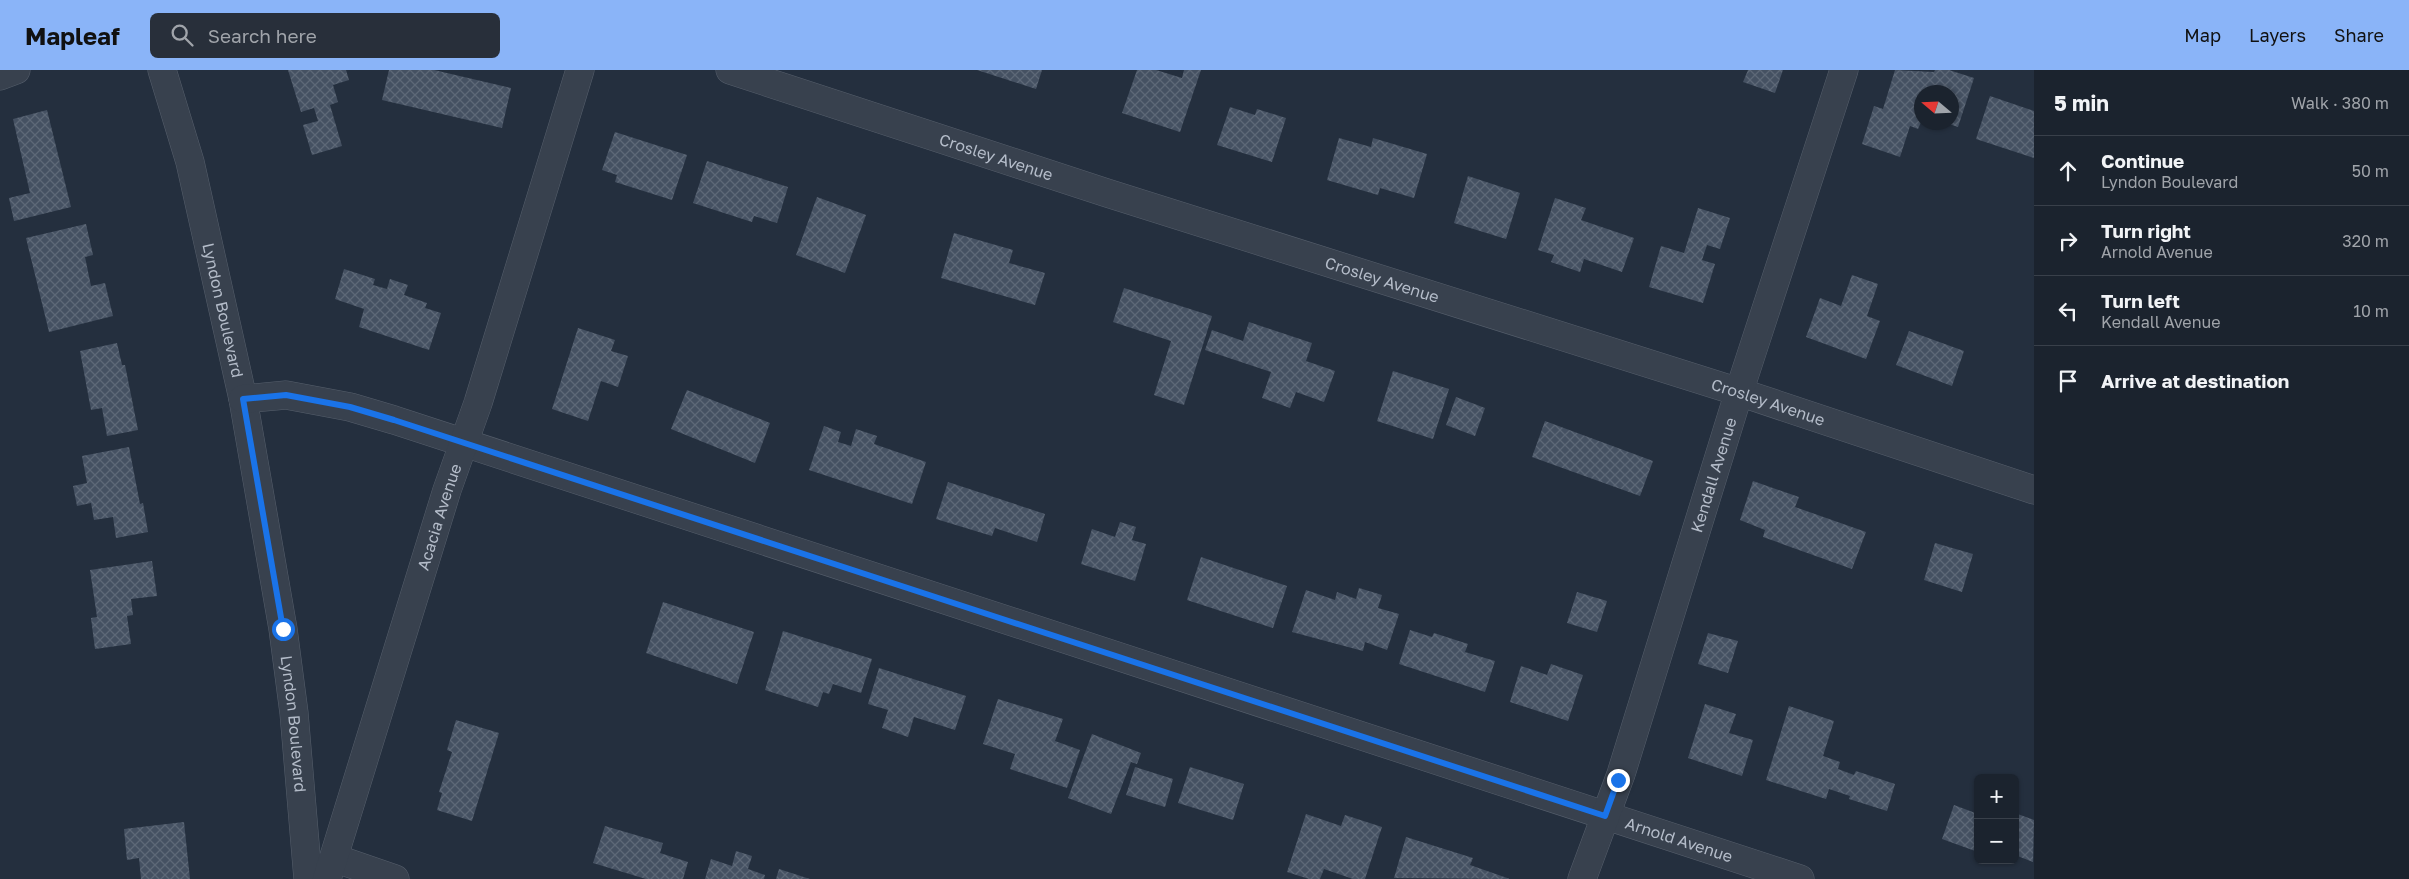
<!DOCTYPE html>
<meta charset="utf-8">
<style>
body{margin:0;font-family:"Golos Text",sans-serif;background:#282f3a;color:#f1f3f6}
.controls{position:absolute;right:15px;bottom:15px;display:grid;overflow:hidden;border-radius:8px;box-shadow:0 1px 4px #0004}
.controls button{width:45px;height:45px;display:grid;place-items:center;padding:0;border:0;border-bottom:1px solid #39404a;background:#1b232e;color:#f1f3f6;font:25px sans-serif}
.compass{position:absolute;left:1914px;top:15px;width:45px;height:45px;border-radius:50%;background:#1b232e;box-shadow:0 1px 4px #0004;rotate:289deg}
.stop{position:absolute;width:15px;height:15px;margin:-11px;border:4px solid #1a73e8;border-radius:50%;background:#fff}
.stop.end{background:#1a73e8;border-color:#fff;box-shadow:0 1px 5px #0008}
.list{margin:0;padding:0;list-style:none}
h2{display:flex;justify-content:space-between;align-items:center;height:65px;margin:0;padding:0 20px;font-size:21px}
h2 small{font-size:16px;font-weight:400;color:#a0a4aa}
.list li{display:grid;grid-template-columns:32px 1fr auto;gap:15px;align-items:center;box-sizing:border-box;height:70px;padding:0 20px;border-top:1px solid #39404a}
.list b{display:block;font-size:19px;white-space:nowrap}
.list p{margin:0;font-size:16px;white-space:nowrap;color:#a0a4aa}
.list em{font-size:16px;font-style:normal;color:#a0a4aa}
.icon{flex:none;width:28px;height:28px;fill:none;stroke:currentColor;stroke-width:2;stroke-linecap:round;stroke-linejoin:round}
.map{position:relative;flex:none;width:2034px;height:809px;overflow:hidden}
header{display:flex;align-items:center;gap:30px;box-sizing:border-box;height:70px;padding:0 25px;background:#8ab4f8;color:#111}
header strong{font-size:24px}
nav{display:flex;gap:28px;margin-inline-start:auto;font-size:18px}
.search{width:350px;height:45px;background:#282f3a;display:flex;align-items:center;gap:12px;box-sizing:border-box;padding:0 18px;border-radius:8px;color:#a0a4aa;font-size:19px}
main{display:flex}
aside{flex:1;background:#1b232e}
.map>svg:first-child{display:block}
</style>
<header>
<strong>Mapleaf</strong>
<div class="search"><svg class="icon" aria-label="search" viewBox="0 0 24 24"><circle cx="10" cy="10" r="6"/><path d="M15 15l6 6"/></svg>Search here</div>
<nav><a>Map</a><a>Layers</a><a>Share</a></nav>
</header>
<main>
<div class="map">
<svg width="2034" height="809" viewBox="0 0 2034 809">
<defs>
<pattern id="building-cross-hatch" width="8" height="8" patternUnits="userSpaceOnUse" patternTransform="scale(1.25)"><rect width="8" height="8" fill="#455162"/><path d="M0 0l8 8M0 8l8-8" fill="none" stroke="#5d6877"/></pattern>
</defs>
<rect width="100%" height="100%" fill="#242f3e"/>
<path fill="url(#building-cross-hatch)" d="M288,0H346L349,10L333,15L338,32L330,35L342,76L312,85L303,55L318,51L314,38L301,42Z
M389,0H434L511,18L502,58L382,30Z
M977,0H1042L1036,19Z
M1137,0H1156L1182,8L1184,0H1201L1180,62L1122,43Z
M1748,0H1783L1775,23L1743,12Z
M1895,0L1934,2L1935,0H1949L1974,8L1958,57L1946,53L1952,52V22H1922V50L1918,59L1910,56L1900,87L1862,74L1874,36L1883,39Z
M1990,26L2034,41V88L1976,69Z
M1230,37L1255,45L1257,39L1286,48L1272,92L1217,75Z
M47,40L71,137L14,151L9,128L30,123L13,49Z
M615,62L687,85L672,130L615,112L617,105L602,100Z
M1339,68L1371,77L1373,68L1427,84L1414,128L1380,118L1378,125L1327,110Z
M707,91L788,117L777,153L754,146L752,152L693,133Z
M1468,106L1520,123L1506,169L1454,153Z
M817,127L866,145L845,203L796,185Z
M1555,128L1586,138L1581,150L1634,168L1622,202L1584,189L1580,202L1551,192L1554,185L1538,180Z
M1698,138L1730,148L1720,179L1707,175L1702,190L1715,194L1703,233L1649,217L1661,176L1684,183Z
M86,154L93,185L85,187L91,216L105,213L113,246L49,262L26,168Z
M954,163L1013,180L1009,193L1045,203L1035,235L941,208Z
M344,199L375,209L373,215L387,219L390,209L408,215L404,225L427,233L425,238L441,243L429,280L359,257L364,239L335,229Z
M1852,205L1878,214L1867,246L1880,251L1866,289L1806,267L1820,228L1841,236Z
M1124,218L1212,246L1184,335L1154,325L1171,271L1113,252Z
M1249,252L1312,273L1306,291L1335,301L1324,332L1296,322L1290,338L1262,328L1271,302L1205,280L1212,260L1243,271Z
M578,258L615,270L611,281L628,286L618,317L601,311L588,351L552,339Z
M1909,261L1964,281L1952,316L1896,295Z
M117,273L122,295H125L138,360L107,366L102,338L91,340L80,281Z
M1393,301L1449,319L1433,369L1377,351Z
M687,320L770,353L755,393L671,359Z
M1456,327L1485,338L1475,366L1446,355Z
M1545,351L1653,391L1640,426L1532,387Z
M824,356L841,362L838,372L851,376L856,359L877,366L874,374L926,392L912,434L809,400Z
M129,377L140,434L143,433L148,462L116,468L113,447L94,450L91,433L77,436L73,416L87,413L82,386Z
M1753,411L1799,427L1795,437L1866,462L1852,499L1763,467L1765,460L1740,450Z
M948,412L1045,444L1037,472L995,458L992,466L936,449Z
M1120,452L1136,457L1132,470L1146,474L1135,511L1081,494L1092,459L1115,467Z
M1935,473L1973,484L1962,522L1924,510Z
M1201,487L1287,516L1273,558L1187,530Z
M152,491L157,526L131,529L133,545L127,546L131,574L95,579L91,548L97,547L90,500Z
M1359,518L1382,525L1378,538L1399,544L1387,580L1365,572L1363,581L1292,562L1306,520L1335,530L1337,522L1356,529Z
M1577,522L1607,531L1597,562L1567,553Z
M663,532L754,562L737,614L646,583Z
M1410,560L1432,567L1434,563L1468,574L1465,582L1495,591L1485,622L1399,594Z
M783,561L872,589L861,623L833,614L829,624L823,622L818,637L765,620Z
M1708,563L1738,571L1728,603L1698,594Z
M1551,594L1583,605L1568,651L1510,632L1521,596L1547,605Z
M879,598L966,626L955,660L914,647L908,667L882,658L888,640L868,634Z
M998,629L1063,649L1055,671L1080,680L1067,718L1010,699L1015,684L983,674Z
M1705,634L1736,644L1729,663L1753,670L1742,706L1688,688Z
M1789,636L1834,651L1823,686L1840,692L1838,699L1854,705L1856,701L1895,714L1887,741L1849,729L1850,726L1829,719L1826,729L1766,710Z
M456,650L499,663L472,751L437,740L442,723L439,722L452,682L447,680Z
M1092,664L1141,683L1137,694L1131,692L1111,744L1068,728Z
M1135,697L1173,709L1165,737L1126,725Z
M1190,697L1244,714L1233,750L1178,733Z
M1954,735L1978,744V782L1942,769Z
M2015,743L2034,750L2033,792L2015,785Z
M1306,744L1341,756L1345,745L1382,757L1365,809H1353L1324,799L1320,809H1309L1287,802Z
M184,752L190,809H141L139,788L127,790L124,759Z
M605,756L663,773L660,783L688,792L683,809H646L593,793Z
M1406,767L1473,788L1470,795L1510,809L1394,808Z
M736,781L752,786L748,799L765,805L764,809H705L711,789L732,796Z
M779,799L810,809H776Z"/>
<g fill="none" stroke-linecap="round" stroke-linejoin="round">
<defs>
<g id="minor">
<path id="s1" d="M162,0L190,92L243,329L283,559L294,643L308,809"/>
<path id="s2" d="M730,0L1107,123L1739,322L2034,420"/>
<path d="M0,6L16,0"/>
<path id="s3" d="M243,329L286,325L350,337L394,350L1800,809"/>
<path d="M334,788L395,809"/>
<path id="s4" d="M327,809L447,420L478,333L580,0"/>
<path id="s5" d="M1582,809L1621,704L1739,322L1844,0"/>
</g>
</defs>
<use href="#minor" stroke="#565f6c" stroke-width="29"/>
<use href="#minor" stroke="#38414e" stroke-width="28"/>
</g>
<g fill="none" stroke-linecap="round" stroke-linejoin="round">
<path stroke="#1a73e8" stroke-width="6" d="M283,559L243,329L286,325L350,337L394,350L1605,746L1618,710"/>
</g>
<g text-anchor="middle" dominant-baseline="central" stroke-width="4.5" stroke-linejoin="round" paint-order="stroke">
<g font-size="16" fill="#b4bcc9" stroke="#1d2633">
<text stroke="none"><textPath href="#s2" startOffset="280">Crosley Avenue</textPath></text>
<text stroke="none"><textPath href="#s2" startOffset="685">Crosley Avenue</textPath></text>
<text stroke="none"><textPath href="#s1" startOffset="248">Lyndon Boulevard</textPath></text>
<text stroke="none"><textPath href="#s2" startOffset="1090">Crosley Avenue</textPath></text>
<text stroke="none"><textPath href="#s5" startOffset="425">Kendall Avenue</textPath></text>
<text stroke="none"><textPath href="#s4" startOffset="379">Acacia Avenue</textPath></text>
<text stroke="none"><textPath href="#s1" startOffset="668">Lyndon Boulevard</textPath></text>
<text stroke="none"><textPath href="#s3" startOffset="1506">Arnold Avenue</textPath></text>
</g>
</g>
</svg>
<div class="controls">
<button>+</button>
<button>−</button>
</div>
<svg class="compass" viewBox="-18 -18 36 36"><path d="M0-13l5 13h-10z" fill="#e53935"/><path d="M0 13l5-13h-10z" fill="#a0a4aa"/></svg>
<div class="stop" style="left:283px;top:559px"></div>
<div class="stop end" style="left:1618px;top:710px"></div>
</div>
<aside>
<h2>5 min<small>Walk · 380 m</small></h2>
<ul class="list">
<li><svg class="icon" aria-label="ahead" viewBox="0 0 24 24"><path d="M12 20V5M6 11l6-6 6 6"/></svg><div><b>Continue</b><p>Lyndon Boulevard</p></div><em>50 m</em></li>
<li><svg class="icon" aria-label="right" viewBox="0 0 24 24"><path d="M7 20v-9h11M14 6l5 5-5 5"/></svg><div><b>Turn right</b><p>Arnold Avenue</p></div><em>320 m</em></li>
<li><svg class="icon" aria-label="left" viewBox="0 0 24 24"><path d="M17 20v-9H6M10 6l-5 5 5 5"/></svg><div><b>Turn left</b><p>Kendall Avenue</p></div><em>10 m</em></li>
<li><svg class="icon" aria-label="arrive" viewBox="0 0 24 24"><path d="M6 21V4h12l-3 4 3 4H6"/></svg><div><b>Arrive at destination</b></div></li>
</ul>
</aside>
</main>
